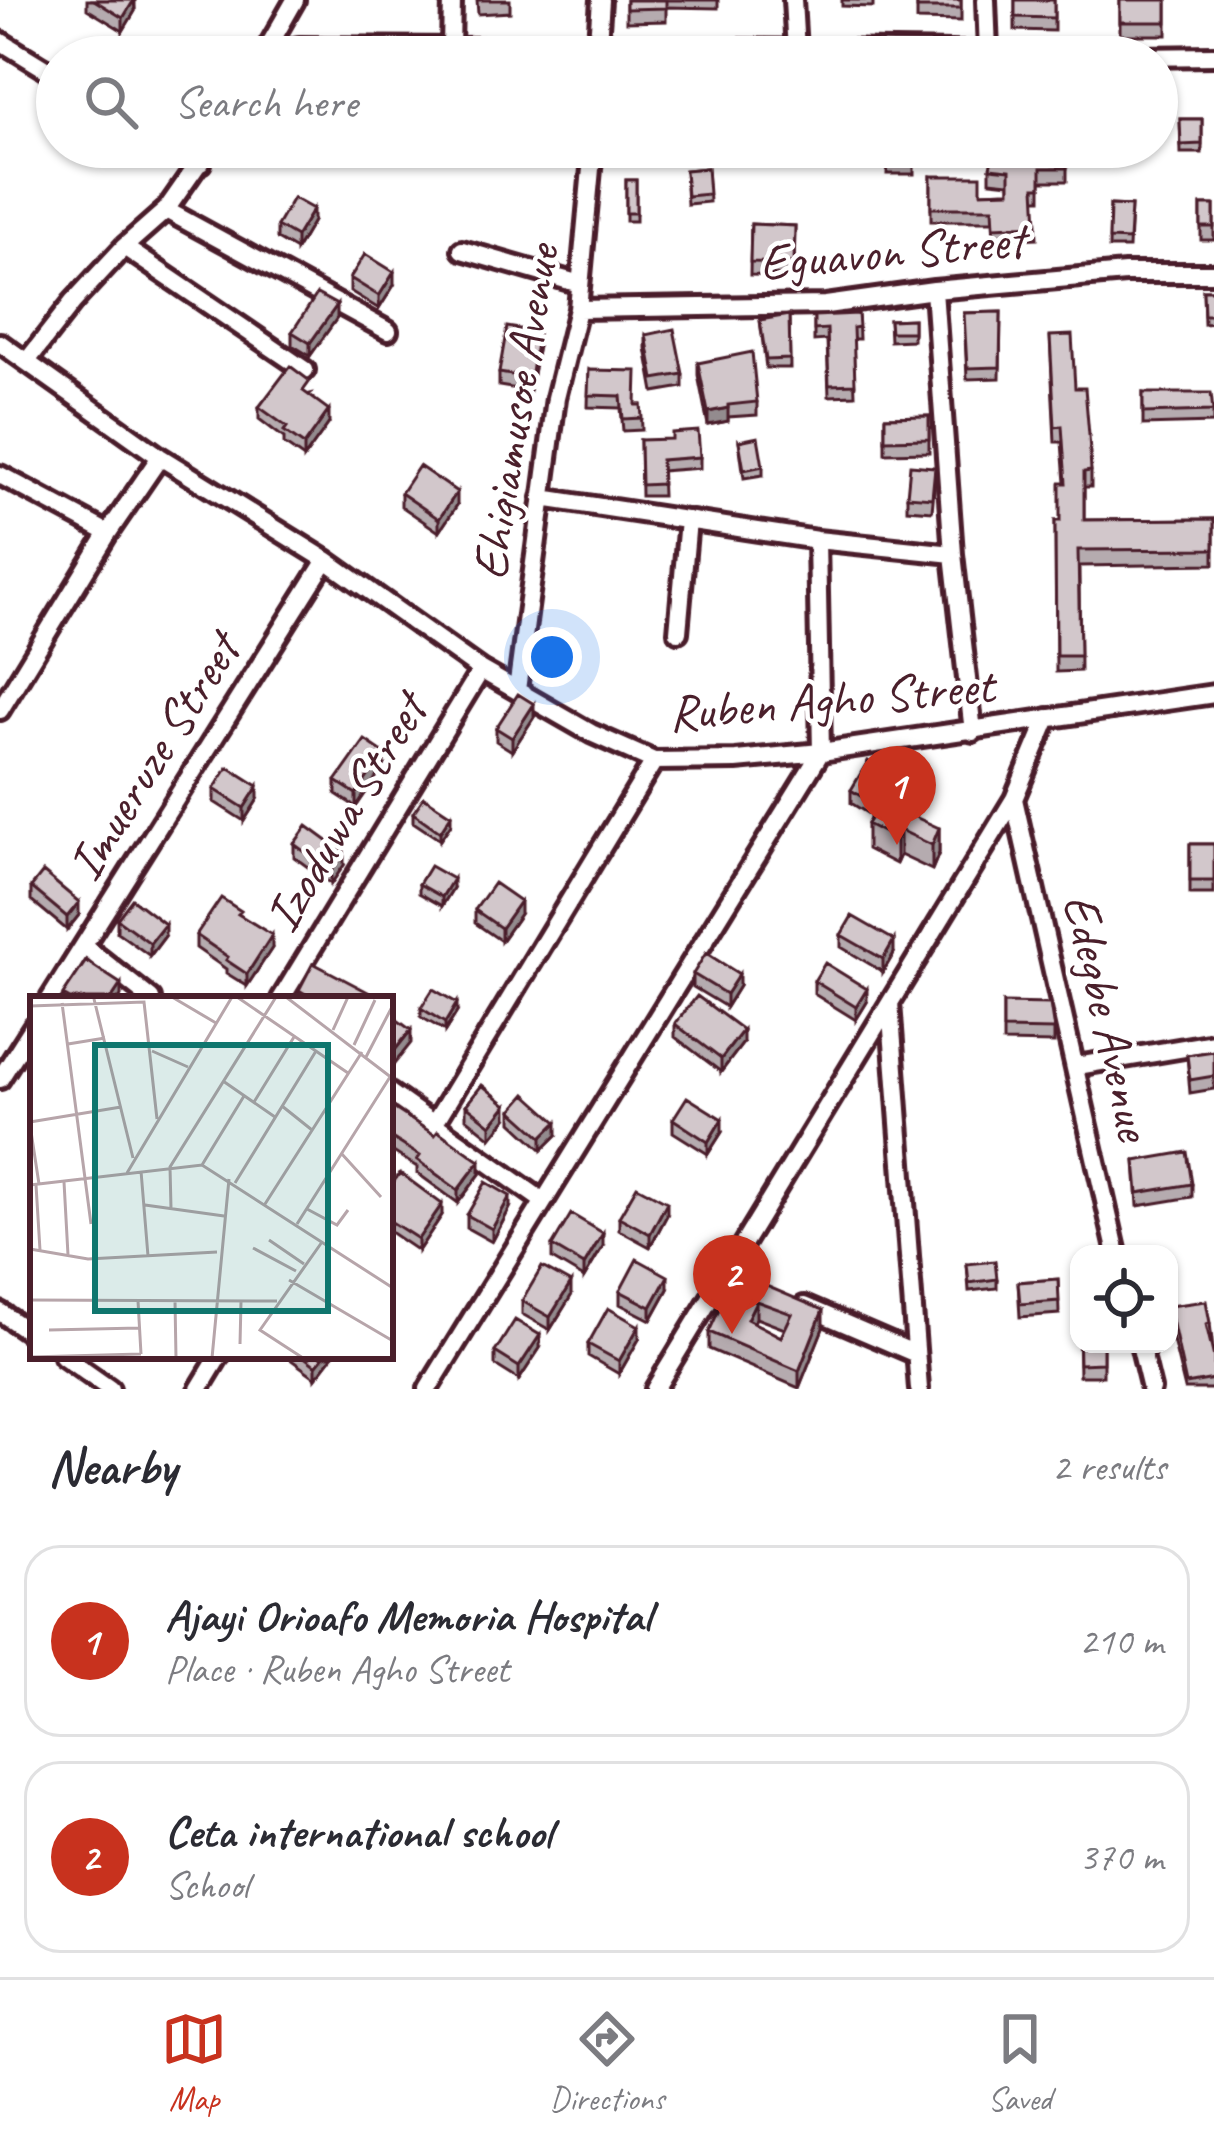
<!DOCTYPE html>
<meta charset="utf-8">
<style>
body{margin:0;font-family:Caveat,sans-serif;background:#f2f2f3;color:#2b2b33}
.controls{position:absolute;right:36px;bottom:36px;display:grid;overflow:hidden;border-radius:24px;box-shadow:0 3px 9px #0004}
.controls button{width:108px;height:108px;display:grid;place-items:center;padding:0;border:0;border-bottom:3px solid #e1e1e2;background:#fff;color:#2b2b33;font:60px sans-serif}
.you{position:absolute;left:552px;top:657px;width:42px;height:42px;margin:-30px;border:9px solid #fff;border-radius:50%;background:#1a73e8;box-shadow:0 0 0 18px #1a73e833}
.badge{display:grid;place-items:center;width:78px;height:78px;border-radius:50%;background:#c8321e;color:#fff;font-size:39px;font-weight:700}
.pin{position:absolute;translate:-50% -99px;filter:drop-shadow(0 3px 6px #0008)}
.pin::after{content:'';position:absolute;top:63px;width:42px;height:36px;background:inherit;clip-path:polygon(0 0,100% 0,50% 100%)}
.list{margin:0;padding:0;list-style:none}
h2{display:flex;justify-content:space-between;align-items:center;height:156px;margin:0;padding:0 48px;font-size:51px}
h2 small{font-size:39px;font-weight:400;color:#7c7c81}
.list li{display:grid;grid-template-columns:78px 1fr auto;gap:36px;align-items:center;box-sizing:border-box;height:192px;margin:0 24px 24px;padding:0 24px;border:3px solid #e1e1e2;border-radius:36px}
.list b{display:block;font-size:45px;white-space:nowrap}
.list p{margin:0;font-size:39px;white-space:nowrap;color:#7c7c81}
.list em{font-size:39px;font-style:normal;color:#7c7c81}
.icon{flex:none;width:66px;height:66px;fill:none;stroke:currentColor;stroke-width:2;stroke-linecap:round;stroke-linejoin:round}
.map{position:relative;flex:none;width:1214px;height:1389px;overflow:hidden}
.search{position:absolute;background:#fff;box-shadow:0 3px 9px #0004;left:36px;right:36px;top:36px;height:132px;display:flex;align-items:center;gap:30px;box-sizing:border-box;padding:0 42px;border-radius:66px;color:#7c7c81;font-size:45px}
.sheet{height:588px;background:#fff}
nav{display:flex;justify-content:space-around;align-items:center;box-sizing:border-box;height:168px;border-top:3px solid #e1e1e2;background:#fff;font-size:33px;color:#7c7c81}
nav a{display:grid;justify-items:center;gap:6px}
nav .on{color:#c8321e}
.map>svg:first-child{display:block}
</style>
<div class="map">
<svg width="1214" height="1389" viewBox="0 0 1214 1389">
<rect width="100%" height="100%" fill="#fff"/>
<filter id="ink" filterUnits="userSpaceOnUse"><feTurbulence type="fractalNoise" baseFrequency=".00833" numOctaves="2"/><feDisplacementMap in="SourceGraphic" scale="24" xChannelSelector="R" yChannelSelector="G"/><feConvolveMatrix kernelMatrix="1 2 1 2 8 2 1 2 1" color-interpolation-filters="sRGB"/></filter>
<g filter="url(#ink)">
<g fill="none" stroke-linecap="round" stroke-linejoin="round">
<defs>
<path id="minor" d="M793,0L796,51
M986,0L988,52
M0,41L57,76
M451,48L452,0
M265,53L299,47C578,49 856,47 1134,57
M263,56L295,0
M597,56L601,0
M1139,57L1214,56
M174,147L201,163
M166,210L388,331
M124,247L305,370
M462,250L580,284
M934,290L953,554L973,732
M578,309L826,305L934,290L1125,273H1214
M0,343L160,457L326,560L481,670L591,733L654,761L736,760L821,752L1214,694
M27,361L73,302L124,247L166,210L210,147
M0,475L108,533
M542,498L817,540L953,554
M678,632L688,520
M517,690L556,398L578,309L593,147
M0,710L108,533L160,457
M1014,799L1117,1254
M84,946L151,999
M50,999L326,560
M281,999L481,670
M890,1003L919,1389
M1077,1066L1214,1043
M0,1079L33,1027
M390,1093L543,1201
M434,1124L654,761
M804,1306L916,1354
M0,1312L33,1335
M1140,1344L1151,1389
M63,1356L110,1389
M199,1389L219,1356
M428,1389L821,752L817,540
M655,1389L1014,799L1048,718"/>
</defs>
<use href="#minor" stroke="#4a1f2b" stroke-width="26"/>
<use href="#minor" stroke="#fff" stroke-width="16"/>
</g>
<path fill="#b5abaf" stroke="#4a1f2b" stroke-width="3" fill-rule="evenodd" d="M87,0H135V11L123,31L87,9Z
M477,0H510V12L478,14Z
M626,0H718V8L666,7V21L626,22Z
M842,0H873V7L842,6Z
M917,0H961V21L917,20Z
M1015,0H1054V31L1015,30Z
M1120,0H1167V35H1120Z
M1180,119H1202V153H1181Z
M888,147H924V149L914,148V174H887Z
M1047,147H1067V181H1041V199H1035L1037,238L994,240L993,221H931V176L981,192L1010,191V183L990,181V168L1063,151Z
M707,168L709,202L687,204L685,170Z
M626,180H636V221H626Z
M1110,205L1131,206L1129,248H1109Z
M1201,205H1214V240H1201Z
M313,221L296,250L277,239V226Z
M751,224L795,226L794,276L750,275Z
M350,278L394,285L379,309L350,291Z
M1203,290H1214V323L1204,324Z
M1001,312L1000,378L967,379L964,313Z
M858,314L859,339H853L855,395L829,396L827,340L814,341V316Z
M789,315L790,368H766L760,320Z
M337,318L310,356L292,345V332Z
M913,319V340L890,341L889,320Z
M646,335L683,374V387L654,392L646,348Z
M1050,336L1075,388L1091,471V487H1084V520L1214,519V564L1079,566L1080,671L1056,672L1055,521H1060L1065,483L1062,442H1055Z
M538,345L530,391L499,386V373Z
M698,363L757,402V415L728,417V421L708,425L698,375Z
M589,370L636,405H641L642,430L623,431L621,408L588,407Z
M1143,393L1213,411V423L1143,425Z
M310,394L309,395L329,423L304,458L284,444V438L259,419V407Z
M929,416V452L885,453V417Z
M640,440L700,457V468L661,471L662,496H641Z
M739,441L763,466V475L744,478Z
M935,480L932,511L907,509V496Z
M401,493L457,505L439,532L401,506Z
M534,717L512,751L496,741V728Z
M384,766L356,807L336,794V781Z
M887,786L870,815L851,803V790Z
M214,789L258,799L244,821L214,802Z
M413,813L451,824L440,840L413,822Z
M867,824L939,828V853L932,870L900,855L896,864L867,849Z
M294,844L344,865L331,884L294,857Z
M1190,844H1214V894H1190Z
M419,884L453,888L442,906L419,893Z
M31,887L79,915L67,930L31,900Z
M475,910L520,914L501,941L475,923Z
M241,916L272,948L247,986L226,973V969L196,948V935Z
M117,919L165,936L150,956L117,932Z
M841,935L894,953L883,972L841,947Z
M693,974L739,986L726,1007L693,987Z
M814,981L867,1002L856,1020L814,994Z
M299,990L370,999H299Z
M1003,1003L1054,1030V1043L1003,1042Z
M421,1008L457,1012L445,1031L421,1017Z
M675,1024L743,1043L721,1072L675,1037Z
M1214,1051V1089L1190,1093L1187,1055Z
M466,1105L507,1118L491,1138L466,1118Z
M390,1106L480,1174L458,1203L417,1173V1167L390,1150Z
M512,1110L557,1135L542,1150L512,1122Z
M673,1119L722,1132L708,1154L673,1132Z
M1135,1161L1192,1184V1197L1138,1206Z
M390,1187L442,1215L418,1251L390,1232Z
M510,1208L492,1242L467,1228V1215Z
M667,1215L650,1247L619,1230V1217Z
M552,1246H603L584,1278L552,1259Z
M967,1264L997,1279V1288L969,1291Z
M736,1273L823,1328L799,1388L709,1349V1332ZM756,1318L785,1329L781,1337L753,1323Z
M1058,1279L1059,1314L1020,1317L1018,1282Z
M668,1289L651,1320L620,1304V1291Z
M571,1296L550,1330L522,1314V1301Z
M1169,1306L1210,1323L1214,1358V1389H1185L1169,1324Z
M1078,1325L1103,1344V1376H1079Z
M639,1339L619,1374L588,1356V1344Z
M540,1348L519,1380L495,1365V1352Z
M286,1356H333L316,1378Z"/>
<path fill="#938b8e" stroke="#4a1f2b" stroke-width="3" d="M134,0L135,11L123,31V18Z
M313,209V221L296,250V237Z
M394,272V285L379,309V296Z
M337,305V318L310,356V343Z
M538,332V345L530,391V378Z
M728,408V421L708,425V412Z
M329,410V423L304,458V445Z
M457,492V505L439,532V519Z
M534,704V717L512,751V738Z
M384,753V766L356,807V794Z
M887,773V786L870,815V802Z
M258,786V799L244,821V808Z
M451,815V824L440,840V832Z
M939,828V853L932,870V845Z
M900,830V855L896,864V839Z
M344,853V865L331,884V871Z
M453,879V888L442,906V897Z
M520,901V914L501,941V928Z
M79,902V915L67,930V917Z
M165,924V936L150,956V943Z
M272,935V948L247,986V974Z
M894,940V953L883,972V959Z
M739,974V986L726,1007V994Z
M121,984V996L120,999H111Z
M867,989V1002L856,1020V1007Z
M457,1003V1012L445,1031V1023Z
M411,1030V1043L391,1068V1055Z
M743,1030V1043L721,1072V1059Z
M507,1105V1118L491,1138V1125Z
M722,1119V1132L708,1154V1142Z
M557,1122V1135L542,1150V1137Z
M480,1161V1174L458,1203V1190Z
M510,1196V1208L492,1242V1229Z
M667,1202V1215L650,1247V1234Z
M442,1204V1215L418,1251V1239Z
M603,1233V1246L584,1278V1265Z
M668,1276V1289L651,1320V1307Z
M571,1283V1296L550,1330V1317Z
M756,1301V1318L747,1336V1319Z
M823,1310V1328L799,1388V1371Z
M639,1326V1339L619,1374V1361Z
M540,1335V1348L519,1380V1367Z
M324,1356H333L316,1378V1366Z"/>
<path fill="#d2c7cb" stroke="#4a1f2b" stroke-width="3" fill-rule="evenodd" d="M94,0H134L123,18Z
M626,0H666V8L626,9Z
M917,0H961V8H917Z
M1015,0H1054V18L1015,17Z
M1120,0H1167V22H1120Z
M528,51V57H458V52Z
M1180,119H1202V144L1181,145Z
M888,147H914V163H887Z
M994,147H1032L1067,152V168H1041V187H1035L1037,225L994,227L993,208H931V176H981V192L1010,191V170L990,168Z
M707,168L709,194L687,196L685,170Z
M626,180H636V213H626Z
M293,198L313,209L296,237L277,226Z
M1110,205L1131,206L1129,240L1109,239Z
M1201,205H1214V227H1201Z
M751,224L795,226L794,263L750,262Z
M365,254L394,272L379,296L350,278Z
M1203,290H1214V315H1204Z
M317,294L337,305L310,343L292,332Z
M1001,312L1000,367L967,368L964,313Z
M858,314L859,327L853,328L855,384L829,385L827,329L814,330V316Z
M789,315L790,359L766,360L760,320Z
M913,319V332H890L889,320Z
M507,327L538,332L530,378L499,373Z
M674,329L683,374L654,379L646,335Z
M1072,335L1075,388H1085L1089,435L1091,471L1084,472V520L1214,519V549L1078,550L1080,656H1056L1055,521H1060V483H1066L1062,426L1055,427L1050,336Z
M752,352L757,402L728,405V408L708,412L698,363Z
M290,366L310,381L303,391L329,410L304,445L284,431L287,427L259,407Z
M589,370L637,371L636,405H641L642,418L623,419L621,396L588,395Z
M1143,393H1211L1213,411L1143,413Z
M929,416V439L885,440V417Z
M698,431L700,457L661,460L662,484L641,485L640,440L672,439V433Z
M758,437L763,466L744,470L739,441Z
M910,465L935,467L932,498L907,496Z
M419,466L457,492L439,519L401,493Z
M518,694L534,704L512,738L496,728Z
M365,740L384,753L356,794L336,781Z
M868,761L887,773L870,802L851,790Z
M228,767L258,786L244,808L214,789Z
M424,797L451,815L440,832L413,813Z
M887,804L939,828L932,845L900,830L896,839L867,824L874,813L882,816Z
M307,826L344,853L331,871L294,844Z
M1190,844H1214V881H1190Z
M430,866L453,879L442,897L419,884Z
M43,872L79,902L67,917L31,887Z
M494,883L520,901L501,928L475,910Z
M221,898L241,911L238,914L272,935L247,974L226,960L228,957L196,935Z
M132,899L165,924L150,943L117,919Z
M852,916L894,940L883,959L841,935Z
M706,953L739,974L726,994L693,974Z
M86,961L121,984L111,999H70L63,995Z
M313,963L370,993L366,999H314L299,990Z
M825,963L867,989L856,1007L814,981Z
M433,989L457,1003L445,1023L421,1008Z
M697,996L743,1030L721,1059L675,1024Z
M1003,1003L1050,1004L1054,1030L1003,1029Z
M392,1016L411,1030L391,1055L390,1019Z
M1214,1051V1076L1190,1080L1187,1055Z
M482,1085L507,1105L491,1125L466,1105Z
M526,1094L557,1122L542,1137L512,1110Z
M687,1097L722,1119L708,1142L673,1119Z
M390,1106L435,1135L438,1131L480,1161L458,1190L417,1160L420,1156L390,1137Z
M1187,1152L1192,1184L1138,1193L1135,1161Z
M400,1173L442,1204L418,1239L390,1221V1187Z
M486,1182L510,1196L492,1229L467,1215Z
M637,1186L667,1202L650,1234L619,1217Z
M571,1214L603,1233L584,1265L552,1246Z
M637,1259L668,1276L651,1307L620,1291Z
M995,1261L997,1279L969,1283L967,1264Z
M542,1267L571,1283L550,1317L522,1301Z
M736,1273L823,1310L799,1371L709,1332ZM756,1301L792,1314L781,1337L747,1319Z
M1058,1279L1059,1301L1020,1304L1018,1282Z
M1206,1301L1210,1323L1206,1324L1214,1358V1379L1186,1384L1169,1306Z
M608,1308L639,1326L619,1361L588,1344Z
M515,1320L540,1335L519,1367L495,1352Z
M1078,1325L1079,1344H1103V1363L1079,1364Z
M303,1356H324L316,1366Z"/>
</g>
<g text-anchor="middle" dominant-baseline="central" stroke-width="9" stroke-linejoin="round" paint-order="stroke">
<g font-size="51" fill="#4a1f2b" stroke="#fff">
<text transform="translate(892 251) rotate(-5)">Eguavon Street</text>
<text transform="translate(515 412) rotate(-81)">Ehigiamusoe Avenue</text>
<text transform="translate(831 699) rotate(-5)">Ruben Agho Street</text>
<text transform="translate(153 757) rotate(-58)">Imueruze Street</text>
<text transform="translate(345 813) rotate(-59)">Izoduwa Street</text>
<text transform="translate(1108 1017) rotate(77)">Edegbe Avenue</text>
</g>
</g>
<g transform="translate(30 996)">
<rect width="363" height="363" fill="#fff"/>
<path fill="none" stroke="#b7a5aa" stroke-width="3" d="M142,1L186,27M207,1L318,77M256,1L362,82M64,3L103,162M32,7L61,228M0,10L114,6L127,123M303,34L318,1M38,48L75,42M324,49L345,4M122,55L158,71M336,61L363,9M193,85L245,121M224,106L264,41M252,110L282,134M0,126L91,111M0,129L9,188M311,157L351,201M172,169L214,100M111,175L118,260M97,177L202,1M34,186L38,259M205,187L286,55M0,189L172,169L363,292M6,189L10,254M235,208L332,56M115,209L194,220M141,212L140,171L246,1M277,213L307,229L318,214M267,228L360,81M239,244L274,268M223,252L266,275M0,253L58,263L187,256M259,284L363,345M0,304L247,305M108,305L111,358M145,305L146,362M19,334L109,332M210,348L211,306M0,361L111,358M182,362L199,183M273,362L230,334L292,246"/>
<path fill="#0f766e" fill-opacity="0.15" stroke="#0f766e" stroke-width="6" d="M65,49H298V315H65Z"/>
<rect width="363" height="363" fill="none" stroke="#4a1f2b" stroke-width="6"/>
</g>
</svg>
<div class="controls">
<button><svg class="icon" aria-label="locate" viewBox="0 0 24 24"><circle cx="12" cy="12" r="6"/><path d="M12 2v4M12 18v4M2 12h4M18 12h4"/></svg></button>
</div>
<div class="you"></div>
<div class="pin badge" style="left:897px;top:845px">1</div>
<div class="pin badge" style="left:732px;top:1334px">2</div>
<div class="search"><svg class="icon" aria-label="search" viewBox="0 0 24 24"><circle cx="10" cy="10" r="6"/><path d="M15 15l6 6"/></svg>Search here</div>
</div>
<section class="sheet">
<h2>Nearby<small>2 results</small></h2>
<ul class="list">
<li><span class="badge">1</span><div><b>Ajayi Orioafo Memoria Hospital</b><p>Place · Ruben Agho Street</p></div><em>210 m</em></li>
<li><span class="badge">2</span><div><b>Ceta international school</b><p>School</p></div><em>370 m</em></li>
</ul>
</section>
<nav>
<a class="on"><svg class="icon" aria-label="map" viewBox="0 0 24 24"><path d="M3 6l6-2 6 2 6-2v14l-6 2-6-2-6 2zM9 4v14M15 6v14"/></svg>Map</a>
<a><svg class="icon" aria-label="directions" viewBox="0 0 24 24"><path d="M12 3l9 9-9 9-9-9zM9 14v-3h6M13 9l2 2-2 2"/></svg>Directions</a>
<a><svg class="icon" aria-label="saved" viewBox="0 0 24 24"><path d="M7 4h10v16l-5-4-5 4z"/></svg>Saved</a>
</nav>
